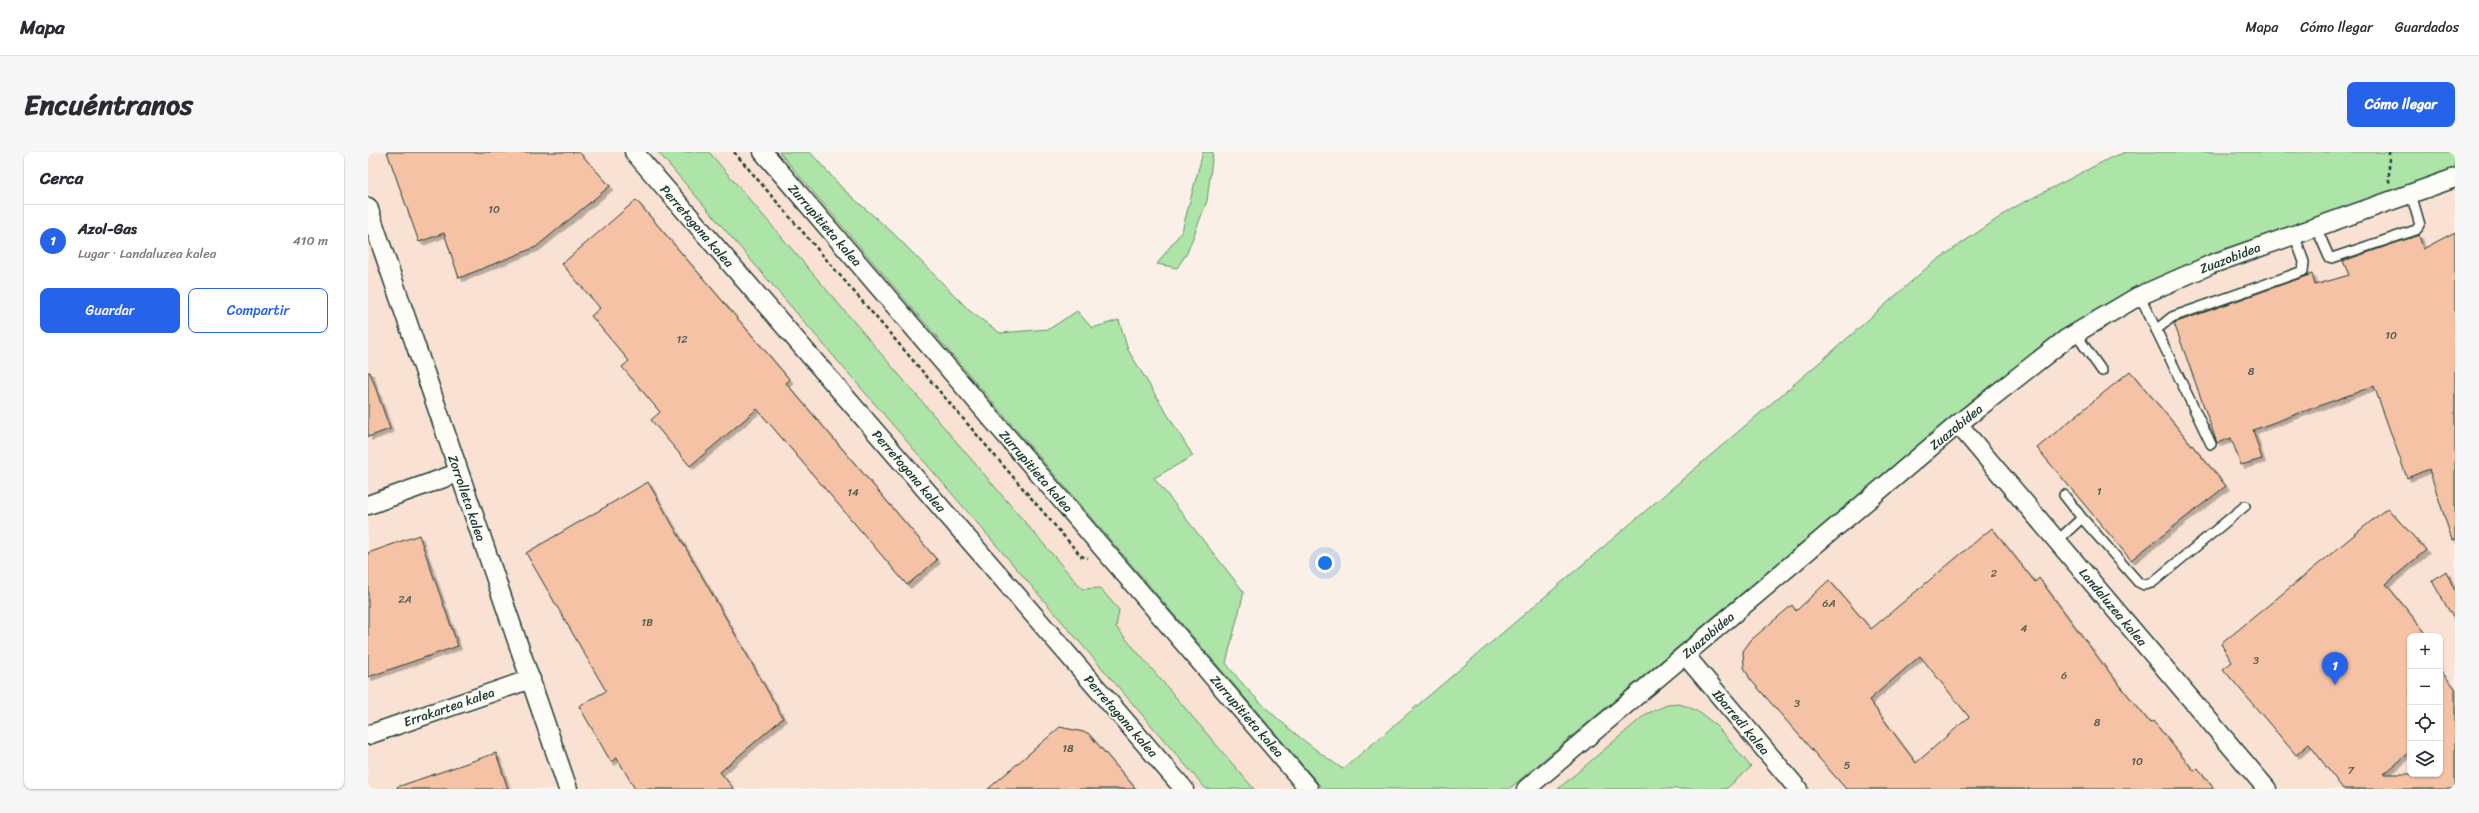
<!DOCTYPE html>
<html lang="es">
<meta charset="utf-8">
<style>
body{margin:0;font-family:Sriracha,sans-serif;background:#f7f7f7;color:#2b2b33}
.controls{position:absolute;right:12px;bottom:12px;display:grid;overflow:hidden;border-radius:8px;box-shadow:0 1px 3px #0004}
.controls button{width:36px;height:36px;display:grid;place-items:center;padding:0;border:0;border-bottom:1px solid #e1e1e2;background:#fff;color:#2b2b33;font:20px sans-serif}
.you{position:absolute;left:957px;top:411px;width:14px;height:14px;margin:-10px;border:3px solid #fff;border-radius:50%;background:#1a73e8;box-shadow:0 0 0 6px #1a73e833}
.badge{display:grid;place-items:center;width:26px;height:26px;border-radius:50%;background:#2563eb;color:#fff;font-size:13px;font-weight:700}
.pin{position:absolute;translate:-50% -33px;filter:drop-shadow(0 1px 2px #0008)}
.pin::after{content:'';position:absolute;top:21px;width:14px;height:12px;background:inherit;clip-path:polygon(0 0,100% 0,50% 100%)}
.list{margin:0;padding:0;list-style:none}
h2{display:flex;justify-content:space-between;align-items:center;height:52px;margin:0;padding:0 16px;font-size:17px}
h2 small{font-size:13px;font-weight:400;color:#7c7c81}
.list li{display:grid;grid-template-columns:26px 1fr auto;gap:12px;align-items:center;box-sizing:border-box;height:72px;padding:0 16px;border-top:1px solid #e1e1e2}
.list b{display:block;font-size:15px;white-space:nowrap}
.list p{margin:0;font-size:13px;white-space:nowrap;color:#7c7c81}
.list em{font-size:13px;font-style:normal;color:#7c7c81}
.actions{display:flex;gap:8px;padding:12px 16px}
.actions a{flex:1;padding:9px 0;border:1px solid #2563eb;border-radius:8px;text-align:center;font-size:14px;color:#2563eb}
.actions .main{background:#2563eb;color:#fff}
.icon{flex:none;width:22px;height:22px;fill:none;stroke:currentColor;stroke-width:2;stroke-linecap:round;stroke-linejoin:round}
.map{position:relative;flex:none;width:2087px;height:637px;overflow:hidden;border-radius:8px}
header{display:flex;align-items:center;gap:24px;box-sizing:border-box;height:56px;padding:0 20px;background:#fff;border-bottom:1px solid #e1e1e2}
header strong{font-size:19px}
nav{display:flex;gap:22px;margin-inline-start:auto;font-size:14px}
.intro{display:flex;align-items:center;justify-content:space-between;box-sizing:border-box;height:96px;padding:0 24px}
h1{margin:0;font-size:28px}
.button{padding:10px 18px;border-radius:8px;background:#2563eb;color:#fff;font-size:14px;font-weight:700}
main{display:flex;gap:24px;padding:0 24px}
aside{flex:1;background:#fff;border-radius:8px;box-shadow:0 1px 3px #0004}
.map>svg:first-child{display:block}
</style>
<header>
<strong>Mapa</strong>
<nav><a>Mapa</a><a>Cómo llegar</a><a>Guardados</a></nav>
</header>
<div class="intro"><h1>Encuéntranos</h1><a class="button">Cómo llegar</a></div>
<main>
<aside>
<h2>Cerca<small></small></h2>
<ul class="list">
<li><span class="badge">1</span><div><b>Azol-Gas</b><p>Lugar · Landaluzea kalea</p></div><em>410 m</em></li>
</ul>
<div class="actions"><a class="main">Guardar</a><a>Compartir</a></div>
</aside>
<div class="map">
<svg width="2087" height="637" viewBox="0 0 2087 637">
<defs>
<filter id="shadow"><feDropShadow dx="3.5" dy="3.5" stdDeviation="0" flood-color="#0004"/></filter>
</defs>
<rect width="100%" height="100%" fill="#fbf0e7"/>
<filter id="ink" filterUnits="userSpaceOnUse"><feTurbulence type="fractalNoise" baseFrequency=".025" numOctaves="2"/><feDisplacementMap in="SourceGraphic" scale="8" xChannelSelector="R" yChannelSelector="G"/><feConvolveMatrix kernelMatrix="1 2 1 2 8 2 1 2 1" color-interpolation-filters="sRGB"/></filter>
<g filter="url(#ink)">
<path fill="#f9e2d3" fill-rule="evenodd" d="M0,0H411L955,637H0Z
M2087,16V637H1141L1606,246L1708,170L1774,133L1845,101ZM2042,484H2072V622H2042Z"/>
<path fill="#ade4a7" stroke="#66906e" d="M290,0H341L714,437L732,436L751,458L748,475L886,637H838Z
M411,0H442L475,37L525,81L603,160L632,181L681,177L709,159L724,176L751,168L760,198L825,304L786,326L876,440L858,511C887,551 935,590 975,617L1466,198L1562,113L1645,56L1742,6L1758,0H2087V16L1845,101L1774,133L1708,170L1606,246L1141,637H955Z
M835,0H845L839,49L819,101L809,116L789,112L814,79Z
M1311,552C1344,560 1362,591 1383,615L1358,637H1190L1278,562L1299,553Z"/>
<path fill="#f5c2a5" stroke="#1f3d34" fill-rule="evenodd" filter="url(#shadow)" d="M19,0H211L242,34L168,95L91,126L76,81L51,90Z
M268,48L422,228L418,231L569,408L539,433L389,257L322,314L283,268L292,260L254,215L261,209L223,164L232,156L194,112Z
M2087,80V387L2084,388L2061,317L2039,326L2006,234L1885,278L1894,307L1873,313L1863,286L1849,291L1806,171L1944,122L1947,133L1981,123L1975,109L2051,83L2055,97Z
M1762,219L1858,334L1763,408L1669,296Z
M0,220H2L22,277L0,285Z
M280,330L415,566L352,620L366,637H267L249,606L243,610L211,554L238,539L158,401Z
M2019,356L2058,398L2018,432L2060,484H2042V600L2016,622H2072V518L2087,536V637H1975L1941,592L1928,603L1855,517L1864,510L1853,492Z
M1624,376L1667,430L1671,426L1734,511L1782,571L1785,569L1826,619L1830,616L1846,637H1478L1382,527L1376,515L1375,499L1383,488L1424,453L1428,459L1461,428L1503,477ZM1552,504L1601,565L1548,611L1501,548Z
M51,383L90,494L0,525V401Z
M2078,419L2087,439V469L2064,429Z
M692,575L720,581L768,637H620Z
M128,601L140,637H29V635Z"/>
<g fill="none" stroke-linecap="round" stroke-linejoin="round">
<defs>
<path id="lane" d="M1948,75L1961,105L1964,106L2048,78L2052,73L2043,42
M1772,144L1843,292
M1788,178L1804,165L1935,119L1936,110L1926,82
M1707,181L1734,219
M1696,343L1714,366
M1689,389L1714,366L1770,430L1776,433L1784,431L1877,354"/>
<path id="street" d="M266,0L816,637
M395,0L941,637
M0,55L200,637
M1590,272L1899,637
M0,353L90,321
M1317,503L1430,637
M0,583L163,527
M1158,637L1590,272L1698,187L1769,145L1844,112L2087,26"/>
</defs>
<use href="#lane" stroke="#1f3d34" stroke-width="12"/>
<use href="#street" stroke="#1f3d34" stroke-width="21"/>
<path stroke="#1f3d34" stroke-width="2.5" stroke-dasharray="4 3" stroke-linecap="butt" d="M366,0L713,404L720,406
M2021,31V0"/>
<use href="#lane" stroke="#fdfcf7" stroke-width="9"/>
<use href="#street" stroke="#fdfcf7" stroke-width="18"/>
</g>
</g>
<g text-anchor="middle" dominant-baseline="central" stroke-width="3.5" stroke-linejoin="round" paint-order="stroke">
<g font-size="11" fill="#545e50">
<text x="126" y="57">10</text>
<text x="2023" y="183">10</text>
<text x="314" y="187">12</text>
<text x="1883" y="219">8</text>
<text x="1731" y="339">1</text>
<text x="485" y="340">14</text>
<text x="1626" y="421">2</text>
<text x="37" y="447">2A</text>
<text x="1461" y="451">6A</text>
<text x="279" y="470">1B</text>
<text x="1656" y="476">4</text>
<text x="1888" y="508">3</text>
<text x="1696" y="523">6</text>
<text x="1429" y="551">3</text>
<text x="1729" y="570">8</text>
<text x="700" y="596">18</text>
<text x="1769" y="609">10</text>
<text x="1479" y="613">5</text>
<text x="1983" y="618">7</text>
</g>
<g font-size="13" fill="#1f3d34" stroke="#fdfcf7">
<text transform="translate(457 73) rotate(49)">Zurrupitieta kalea</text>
<text transform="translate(329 74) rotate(49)">Perretagana kalea</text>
<text transform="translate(1862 106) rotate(-21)">Zuazobidea</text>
<text transform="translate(1588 275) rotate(-39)">Zuazobidea</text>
<text transform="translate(541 319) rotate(49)">Perretagana kalea</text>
<text transform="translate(668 319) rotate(49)">Zurrupitieta kalea</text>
<text transform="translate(99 346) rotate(71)">Zorrolleta kalea</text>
<text transform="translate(1745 455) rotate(50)">Landaluzea kalea</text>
<text transform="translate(1340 483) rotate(-40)">Zuazobidea</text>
<text transform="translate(81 555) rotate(-19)">Errakartea kalea</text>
<text transform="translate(753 564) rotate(49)">Perretagana kalea</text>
<text transform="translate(879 564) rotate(49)">Zurrupitieta kalea</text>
<text transform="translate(1373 570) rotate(50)">Ibarredi kalea</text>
</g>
</g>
</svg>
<div class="controls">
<button>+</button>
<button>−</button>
<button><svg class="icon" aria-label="locate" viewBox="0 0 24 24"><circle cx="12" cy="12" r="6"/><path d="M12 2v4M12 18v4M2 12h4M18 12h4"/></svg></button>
<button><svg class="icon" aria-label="layers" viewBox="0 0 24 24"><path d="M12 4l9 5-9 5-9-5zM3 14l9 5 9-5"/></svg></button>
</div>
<div class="you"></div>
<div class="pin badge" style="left:1967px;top:533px">1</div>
</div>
</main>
